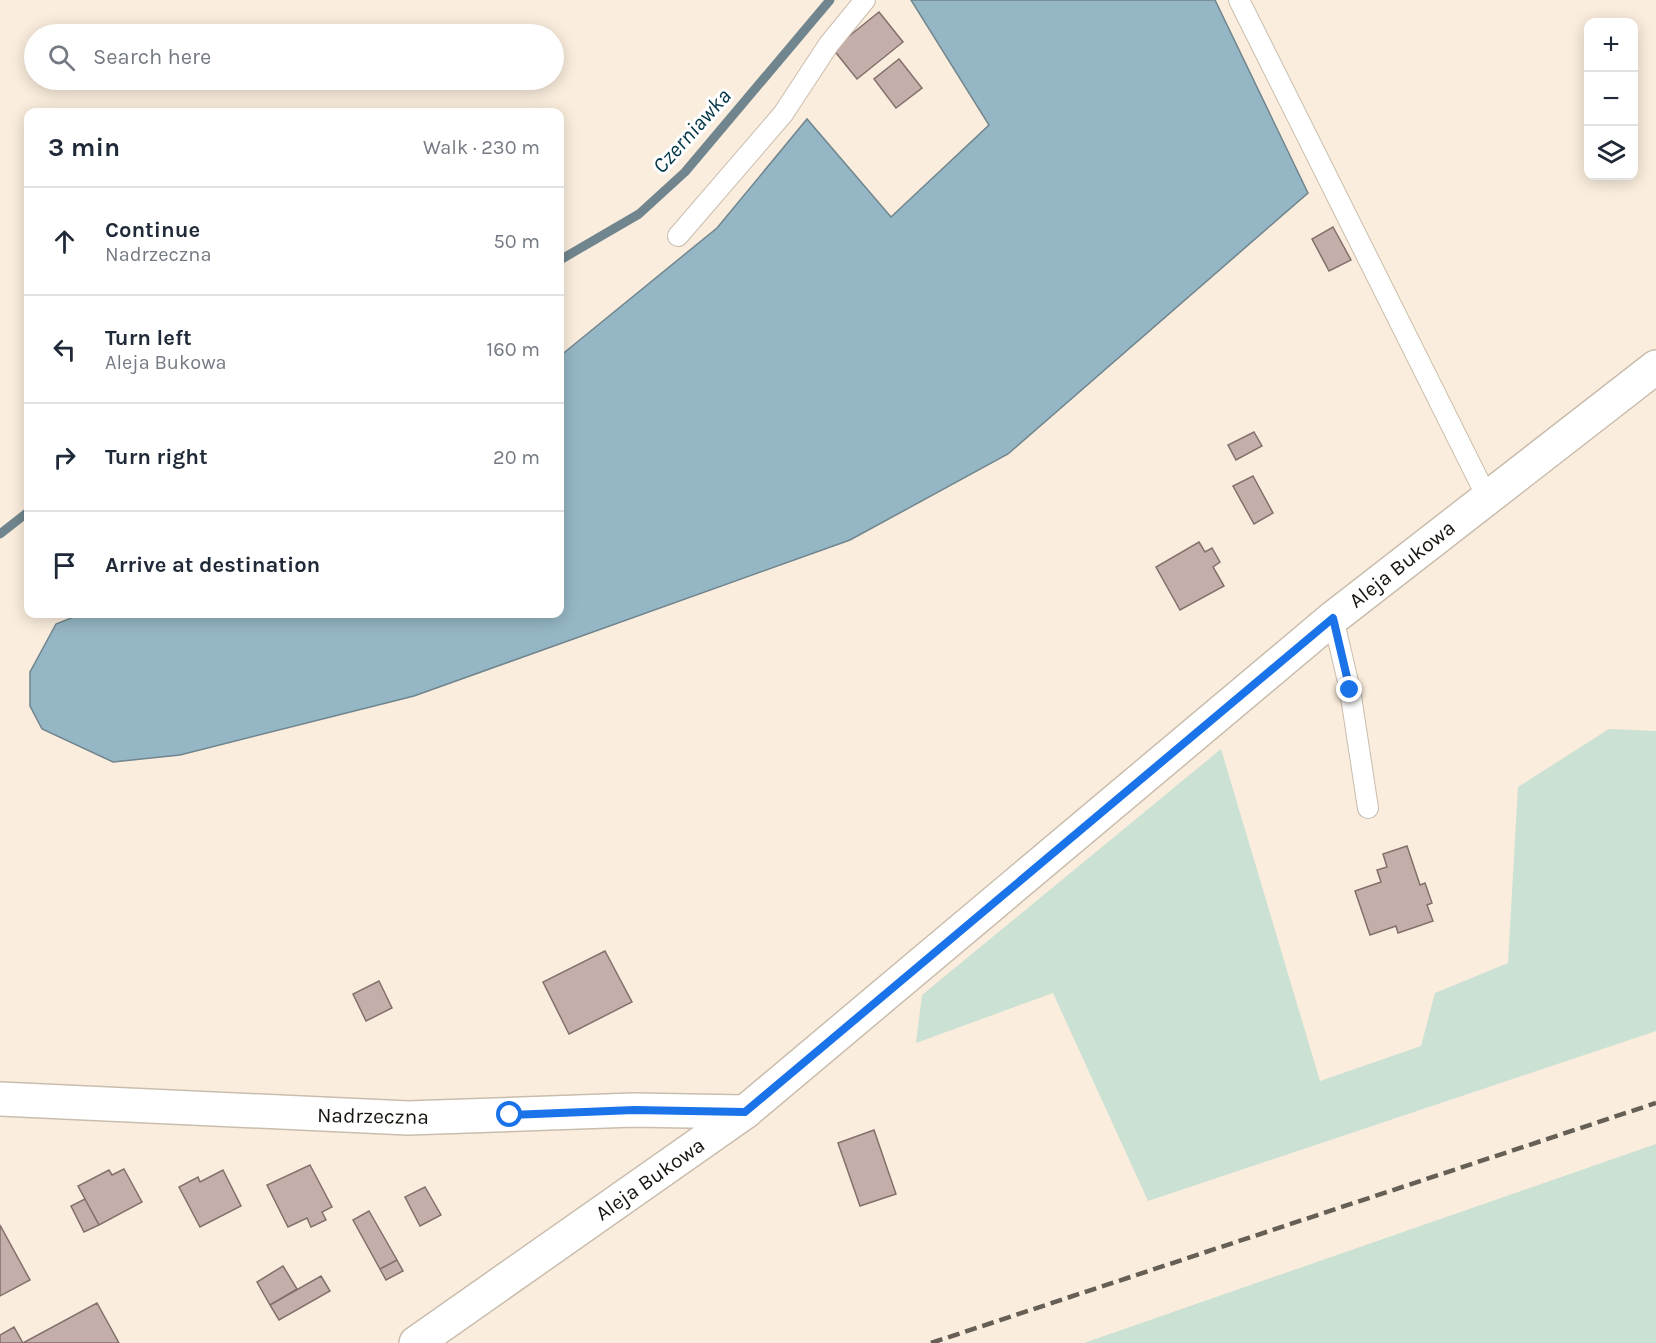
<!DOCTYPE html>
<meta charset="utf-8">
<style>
body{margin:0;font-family:Karla,sans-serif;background:#f6f6f7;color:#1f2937}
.controls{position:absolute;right:18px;top:18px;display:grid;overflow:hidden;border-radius:12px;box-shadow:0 3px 15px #0003}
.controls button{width:54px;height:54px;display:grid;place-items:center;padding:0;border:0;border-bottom:2px solid #e0e1e3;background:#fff;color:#1f2937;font:30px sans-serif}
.stop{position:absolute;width:18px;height:18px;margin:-14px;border:4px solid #1a73e8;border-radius:50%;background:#fff}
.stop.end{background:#1a73e8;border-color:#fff;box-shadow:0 2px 6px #0008}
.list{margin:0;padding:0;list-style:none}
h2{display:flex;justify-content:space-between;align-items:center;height:78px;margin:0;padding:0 24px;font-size:26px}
h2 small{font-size:20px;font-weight:400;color:#747a83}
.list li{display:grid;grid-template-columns:39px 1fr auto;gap:18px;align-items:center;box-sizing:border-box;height:108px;padding:0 24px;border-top:2px solid #e0e1e3}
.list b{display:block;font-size:22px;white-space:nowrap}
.list p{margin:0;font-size:20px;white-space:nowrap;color:#747a83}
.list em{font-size:20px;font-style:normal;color:#747a83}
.icon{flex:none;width:33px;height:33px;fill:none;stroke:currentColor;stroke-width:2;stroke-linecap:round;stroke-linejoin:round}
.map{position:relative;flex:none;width:1656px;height:1343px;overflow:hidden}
.search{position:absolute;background:#fff;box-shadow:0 3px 15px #0003;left:24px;top:24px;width:540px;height:66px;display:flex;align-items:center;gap:15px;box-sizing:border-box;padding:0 21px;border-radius:33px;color:#747a83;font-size:22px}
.panel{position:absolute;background:#fff;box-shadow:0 3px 15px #0003;left:24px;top:108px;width:540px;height:510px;border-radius:12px}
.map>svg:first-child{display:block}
</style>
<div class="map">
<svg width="1656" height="1343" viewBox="0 0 1656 1343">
<rect width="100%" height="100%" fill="#faeddd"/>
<path fill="#cae1d4" d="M1609,729L1656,731V1031L1148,1201L1053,993L916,1043L922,995L1221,749L1320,1081L1421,1046L1435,993L1508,963L1518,787Z
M1656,1144V1343H1084Z"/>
<path fill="#95b6c4" stroke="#70858d" stroke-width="1.5" d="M911,0H1215L1308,193L1008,454L850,540L414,696L180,755L113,762L42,729L30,706V672L56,624L81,614H560V356L717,228L807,119L891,217L989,125Z"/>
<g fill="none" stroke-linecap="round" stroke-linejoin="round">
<path stroke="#70858d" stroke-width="9" d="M560,260L639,214L685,172L830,0
M0,534L28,512"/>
</g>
<path fill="#c4aeaa" stroke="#836f6b" stroke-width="1.5" d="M879,12L903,42L857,79L833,49Z
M899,59L922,88L896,108L874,79Z
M1333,227L1351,260L1329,271L1312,239Z
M1254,432L1262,446L1236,460L1228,445Z
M1253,476L1273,513L1254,524L1233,486Z
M1199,542L1205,552L1212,548L1220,562L1213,567L1224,586L1180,610L1156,567Z
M1407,846L1420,885L1425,883L1432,903L1427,905L1433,921L1398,933L1396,926L1370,935L1355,891L1381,882L1377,870L1387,867L1383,854Z
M605,951L632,1002L569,1034L543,982Z
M379,981L392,1008L366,1021L353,994Z
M874,1130L896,1194L860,1206L838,1143Z
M310,1165L332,1207L322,1212L326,1220L311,1227L307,1218L288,1227L267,1185Z
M124,1169L142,1202L99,1225L78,1186L109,1170L112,1175Z
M223,1170L241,1206L200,1227L179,1187L198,1177L200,1182Z
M425,1187L441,1215L420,1226L405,1197Z
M85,1199L99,1225L84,1232L71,1206Z
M369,1211L397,1260L380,1269L353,1220Z
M0,1225L30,1280L0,1296Z
M397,1260L403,1271L386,1280L380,1269Z
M283,1266L297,1289L270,1305L257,1282Z
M321,1276L330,1291L279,1320L270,1305Z
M97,1303L119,1343H0V1335L14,1327L23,1343Z"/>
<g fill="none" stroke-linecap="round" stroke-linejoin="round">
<defs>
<path id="lane" d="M1239,0L1487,497
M678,236L783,114L829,44L865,0
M1333,618L1350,690L1368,808"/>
<path id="street" d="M0,1099L408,1118L634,1110L745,1112"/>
<path id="secondary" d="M416,1343L745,1112L1333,618L1656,367"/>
</defs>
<use href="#lane" stroke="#c9bdad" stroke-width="22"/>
<use href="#street" stroke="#c9bdad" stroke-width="36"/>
<use href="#secondary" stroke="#c9bdad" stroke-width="36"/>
<use href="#lane" stroke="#fff" stroke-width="20"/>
<use href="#street" stroke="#fff" stroke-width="33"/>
<use href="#secondary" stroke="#fff" stroke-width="33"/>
<path stroke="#665f56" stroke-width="4.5" stroke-dasharray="12 6" stroke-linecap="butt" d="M931,1343L1656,1103"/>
</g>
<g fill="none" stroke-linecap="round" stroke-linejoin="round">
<path stroke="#1a73e8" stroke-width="8" d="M510,1115L634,1110L745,1112L1333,618L1350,690"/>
</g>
<g text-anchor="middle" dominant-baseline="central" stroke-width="6" stroke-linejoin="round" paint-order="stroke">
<g font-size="21" fill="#18140e" stroke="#fff">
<text transform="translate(1402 564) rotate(-38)">Aleja Bukowa</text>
<text transform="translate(373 1116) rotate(1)">Nadrzeczna</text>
<text transform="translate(650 1179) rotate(-35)">Aleja Bukowa</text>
</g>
<g font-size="22" font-style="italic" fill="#033747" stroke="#fff">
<text transform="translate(692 131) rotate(-48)">Czerniawka</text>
</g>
</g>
</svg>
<div class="controls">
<button>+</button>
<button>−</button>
<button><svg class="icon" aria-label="layers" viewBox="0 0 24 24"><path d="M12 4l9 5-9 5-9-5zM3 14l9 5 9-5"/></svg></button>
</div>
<div class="stop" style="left:510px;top:1115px"></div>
<div class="stop end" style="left:1350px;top:690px"></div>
<div class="search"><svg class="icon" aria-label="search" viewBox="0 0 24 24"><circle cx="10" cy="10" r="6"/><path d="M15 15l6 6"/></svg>Search here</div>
<section class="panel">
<h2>3 min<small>Walk · 230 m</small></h2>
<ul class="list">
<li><svg class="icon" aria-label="ahead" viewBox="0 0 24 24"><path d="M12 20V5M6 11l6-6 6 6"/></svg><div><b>Continue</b><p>Nadrzeczna</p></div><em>50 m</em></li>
<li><svg class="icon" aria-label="left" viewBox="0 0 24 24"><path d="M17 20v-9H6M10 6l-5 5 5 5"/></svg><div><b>Turn left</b><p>Aleja Bukowa</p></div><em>160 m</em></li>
<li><svg class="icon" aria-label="right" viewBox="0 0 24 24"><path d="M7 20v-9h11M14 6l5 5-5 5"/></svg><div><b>Turn right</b></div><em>20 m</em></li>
<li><svg class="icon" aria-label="arrive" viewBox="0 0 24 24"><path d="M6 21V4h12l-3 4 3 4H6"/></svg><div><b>Arrive at destination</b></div></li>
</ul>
</section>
</div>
